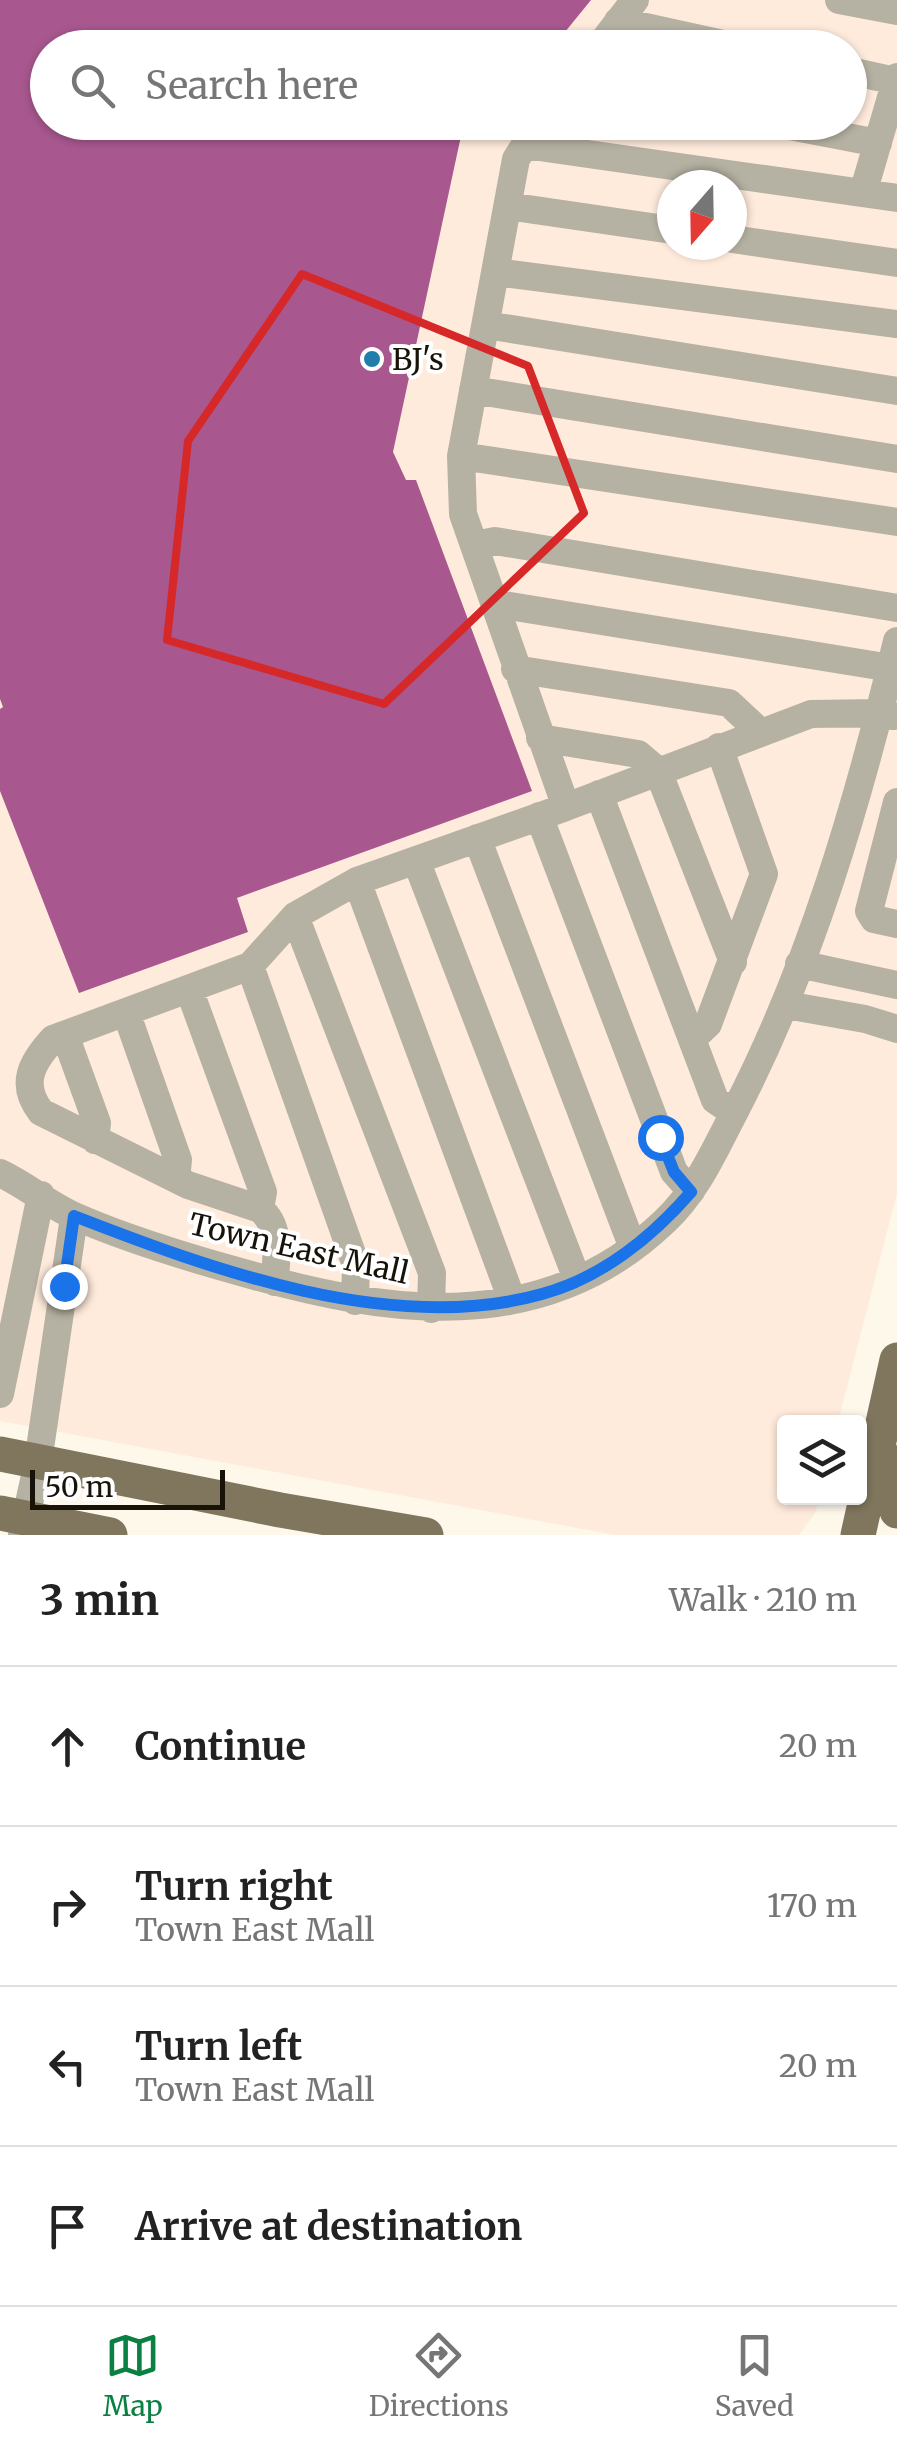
<!DOCTYPE html>
<meta charset="utf-8">
<style>
body{margin:0;font-family:Merriweather,serif;background:#f6f6f6;color:#222}
.controls{position:absolute;right:30px;bottom:30px;display:grid;overflow:hidden;border-radius:10px;box-shadow:0 2px 8px #0004}
.controls button{width:90px;height:90px;display:grid;place-items:center;padding:0;border:0;border-bottom:2px solid #e0e0e0;background:#fff;color:#222;font:50px sans-serif}
.compass{position:absolute;left:657px;top:170px;width:90px;height:90px;border-radius:50%;background:#fff;box-shadow:0 2px 8px #0004;rotate:200deg}
.scale{position:absolute;left:30px;bottom:25px;width:195px;box-sizing:border-box;padding-left:10px;border:5px solid #181308;border-top:0;font-size:28px;line-height:35px;white-space:nowrap;color:#181308;-webkit-text-stroke:8px #fff;paint-order:stroke}
.stop{position:absolute;width:30px;height:30px;margin:-22px;border:8px solid #1a73e8;border-radius:50%;background:#fff}
.stop.end{background:#1a73e8;border-color:#fff;box-shadow:0 2px 10px #0008}
.list{margin:0;padding:0;list-style:none}
h2{display:flex;justify-content:space-between;align-items:center;height:130px;margin:0;padding:0 40px;font-size:42px}
h2 small{font-size:32px;font-weight:400;color:#767676}
.list li{display:grid;grid-template-columns:65px 1fr auto;gap:30px;align-items:center;box-sizing:border-box;height:160px;padding:0 40px;border-top:2px solid #e0e0e0}
.list b{display:block;font-size:38px;white-space:nowrap}
.list p{margin:0;font-size:32px;white-space:nowrap;color:#767676}
.list em{font-size:32px;font-style:normal;color:#767676}
.icon{flex:none;width:55px;height:55px;fill:none;stroke:currentColor;stroke-width:2;stroke-linecap:round;stroke-linejoin:round}
.map{position:relative;flex:none;width:897px;height:1535px;overflow:hidden}
.search{position:absolute;background:#fff;box-shadow:0 2px 8px #0004;left:30px;right:30px;top:30px;height:110px;display:flex;align-items:center;gap:25px;box-sizing:border-box;padding:0 35px;border-radius:55px;color:#767676;font-size:38px}
.sheet{height:770px;background:#fff}
nav{display:flex;justify-content:space-around;align-items:center;box-sizing:border-box;height:140px;border-top:2px solid #e0e0e0;background:#fff;font-size:28px;color:#767676}
nav a{display:grid;justify-items:center;gap:5px}
nav .on{color:#0b8043}
.map>svg:first-child{display:block}
</style>
<div class="map">
<svg width="897" height="1535" viewBox="0 0 897 1535">
<rect width="100%" height="100%" fill="#fef8eb"/>
<path fill="#ffebdc" fill-rule="evenodd" d="M0,0H897V1193L838,1422H784V1498H819L815,1513L799,1535H615L0,1421ZM48,48H850V122H48ZM672,185H732V245H672Z"/>
<path fill="#a8588f" d="M0,0H591L552,48H48V122H464L393,452L406,480H416L532,791L237,898L248,932L79,993L0,791V709L3,707L0,699Z"/>
<g fill="none" stroke-linecap="round" stroke-linejoin="round">
<path stroke="#b6b2a3" stroke-width="28" d="M839,0L897,11
M618,21L741,48
M598,48L635,0
M850,71L896,81
M540,122L516,159L461,456L463,514L566,807
M769,122L878,143
M525,145L897,198
M863,193L897,77
M508,206L672,230
M732,239L897,263
M496,272L897,324
M486,325L897,391
M473,390L897,459
M461,456L897,522
M475,545L495,541L897,608
M497,604L891,668
M515,669L729,703L760,732
M540,738L638,754L658,771L733,962
M599,794L715,1100L734,1113
M897,802L869,911L874,919L897,924
M539,816L674,1172L691,1191
M477,838L633,1248
M416,860L577,1279
M357,881L512,1300
M295,916L432,1273L431,1309
M799,964L897,985
M250,966L356,1265L355,1301
M189,989L263,1192L260,1209
M786,1005L865,1019L897,1029
M126,1012L178,1160L176,1179
M65,1035L97,1123L95,1140
M692,1039L708,1024L764,874L719,747
M0,1173C28,1186 51,1207 79,1218C130,1240 183,1256 237,1271C385,1314 542,1339 665,1221C697,1191 714,1151 734,1113C811,965 858,802 897,641
M275,1282C276,1257 282,1227 260,1209L188,1185L41,1112C19,1084 32,1062 53,1039L250,966L295,916L357,881L566,807L811,714L880,713L893,716
M0,1394L41,1195
M22,1535L38,1462L74,1217"/>
<path stroke="#7f765d" stroke-width="35" d="M881,1453L897,1511
M0,1454L280,1510L426,1535
M0,1513L110,1535
M858,1535L897,1360"/>
</g>
<g fill="none" stroke-linecap="round" stroke-linejoin="round">
<path stroke="#1a73e8" stroke-width="12" d="M64,1286L74,1216C213,1270 393,1336 542,1294C601,1278 652,1237 691,1192L674,1172L660,1137"/>
</g>
<path fill="none" stroke="#d62828" stroke-width="8" stroke-linejoin="round" d="M302,274L528,366L584,513L384,704L167,640L188,441Z"/>
<circle fill="#237dab" stroke="#fff" stroke-width="4" cx="372" cy="359" r="10"/>
<g text-anchor="middle" dominant-baseline="central" stroke-width="8" stroke-linejoin="round" paint-order="stroke">
<g font-size="30" fill="#181308" stroke="#fff" text-anchor="start">
<text x="392" y="359">BJ's</text>
</g>
<g font-size="30" fill="#181308" stroke="#fff">
<text transform="translate(299 1248) rotate(13)">Town East Mall</text>
</g>
</g>
</svg>
<div class="controls">
<button><svg class="icon" aria-label="layers" viewBox="0 0 24 24"><path d="M12 4l9 5-9 5-9-5zM3 14l9 5 9-5"/></svg></button>
</div>
<svg class="compass" viewBox="-18 -18 36 36"><path d="M0-13l5 13h-10z" fill="#e53935"/><path d="M0 13l5-13h-10z" fill="#767676"/></svg>
<div class="scale">50 m</div>
<div class="stop" style="left:660px;top:1137px"></div>
<div class="stop end" style="left:64px;top:1286px"></div>
<div class="search"><svg class="icon" aria-label="search" viewBox="0 0 24 24"><circle cx="10" cy="10" r="6"/><path d="M15 15l6 6"/></svg>Search here</div>
</div>
<section class="sheet">
<h2>3 min<small>Walk · 210 m</small></h2>
<ul class="list">
<li><svg class="icon" aria-label="ahead" viewBox="0 0 24 24"><path d="M12 20V5M6 11l6-6 6 6"/></svg><div><b>Continue</b></div><em>20 m</em></li>
<li><svg class="icon" aria-label="right" viewBox="0 0 24 24"><path d="M7 20v-9h11M14 6l5 5-5 5"/></svg><div><b>Turn right</b><p>Town East Mall</p></div><em>170 m</em></li>
<li><svg class="icon" aria-label="left" viewBox="0 0 24 24"><path d="M17 20v-9H6M10 6l-5 5 5 5"/></svg><div><b>Turn left</b><p>Town East Mall</p></div><em>20 m</em></li>
<li><svg class="icon" aria-label="arrive" viewBox="0 0 24 24"><path d="M6 21V4h12l-3 4 3 4H6"/></svg><div><b>Arrive at destination</b></div></li>
</ul>
</section>
<nav>
<a class="on"><svg class="icon" aria-label="map" viewBox="0 0 24 24"><path d="M3 6l6-2 6 2 6-2v14l-6 2-6-2-6 2zM9 4v14M15 6v14"/></svg>Map</a>
<a><svg class="icon" aria-label="directions" viewBox="0 0 24 24"><path d="M12 3l9 9-9 9-9-9zM9 14v-3h6M13 9l2 2-2 2"/></svg>Directions</a>
<a><svg class="icon" aria-label="saved" viewBox="0 0 24 24"><path d="M7 4h10v16l-5-4-5 4z"/></svg>Saved</a>
</nav>
